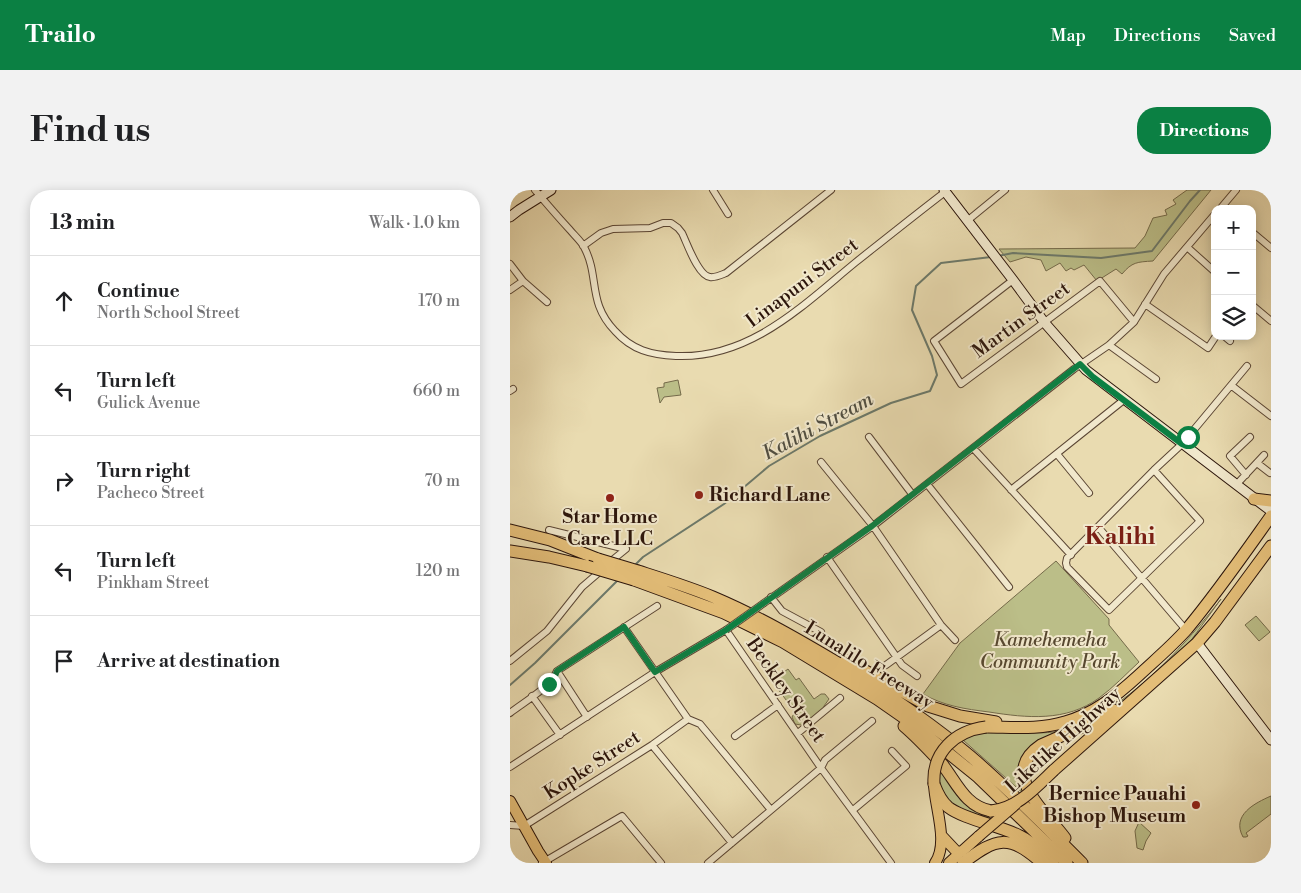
<!DOCTYPE html>
<meta charset="utf-8">
<style>
body{margin:0;font-family:"Libre Bodoni",serif;background:#f2f2f2;color:#202124}
.controls{position:absolute;right:15px;top:15px;display:grid;overflow:hidden;border-radius:10px;box-shadow:0 2px 12px #0003}
.controls button{width:45px;height:45px;display:grid;place-items:center;padding:0;border:0;border-bottom:1px solid #e0e0e0;background:#fff;color:#202124;font:25px sans-serif}
.stop{position:absolute;width:15px;height:15px;margin:-11px;border:4px solid #0b8043;border-radius:50%;background:#fff}
.stop.end{background:#0b8043;border-color:#fff;box-shadow:0 1px 5px #0008}
.list{margin:0;padding:0;list-style:none}
h2{display:flex;justify-content:space-between;align-items:center;height:65px;margin:0;padding:0 20px;font-size:21px}
h2 small{font-size:16px;font-weight:400;color:#757577}
.list li{display:grid;grid-template-columns:32px 1fr auto;gap:15px;align-items:center;box-sizing:border-box;height:90px;padding:0 20px;border-top:1px solid #e0e0e0}
.list b{display:block;font-size:19px;white-space:nowrap}
.list p{margin:0;font-size:16px;white-space:nowrap;color:#757577}
.list em{font-size:16px;font-style:normal;color:#757577}
.icon{flex:none;width:28px;height:28px;fill:none;stroke:currentColor;stroke-width:2;stroke-linecap:round;stroke-linejoin:round}
.map{position:relative;flex:none;width:761px;height:673px;overflow:hidden;border-radius:20px}
header{display:flex;align-items:center;gap:30px;box-sizing:border-box;height:70px;padding:0 25px;background:#0b8043;color:#fff}
header strong{font-size:24px}
nav{display:flex;gap:28px;margin-inline-start:auto;font-size:18px}
.intro{display:flex;align-items:center;justify-content:space-between;box-sizing:border-box;height:120px;padding:0 30px}
h1{margin:0;font-size:35px}
.button{padding:12px 22px;border-radius:20px;background:#0b8043;color:#fff;font-size:18px;font-weight:700}
main{display:flex;gap:30px;padding:0 30px}
aside{flex:1;background:#fff;border-radius:20px;box-shadow:0 2px 12px #0003}
.map>svg:first-child{display:block}
</style>
<header>
<strong>Trailo</strong>
<nav><a>Map</a><a>Directions</a><a>Saved</a></nav>
</header>
<div class="intro"><h1>Find us</h1><a class="button">Directions</a></div>
<main>
<aside>
<h2>13 min<small>Walk · 1.0 km</small></h2>
<ul class="list">
<li><svg class="icon" aria-label="ahead" viewBox="0 0 24 24"><path d="M12 20V5M6 11l6-6 6 6"/></svg><div><b>Continue</b><p>North School Street</p></div><em>170 m</em></li>
<li><svg class="icon" aria-label="left" viewBox="0 0 24 24"><path d="M17 20v-9H6M10 6l-5 5 5 5"/></svg><div><b>Turn left</b><p>Gulick Avenue</p></div><em>660 m</em></li>
<li><svg class="icon" aria-label="right" viewBox="0 0 24 24"><path d="M7 20v-9h11M14 6l5 5-5 5"/></svg><div><b>Turn right</b><p>Pacheco Street</p></div><em>70 m</em></li>
<li><svg class="icon" aria-label="left" viewBox="0 0 24 24"><path d="M17 20v-9H6M10 6l-5 5 5 5"/></svg><div><b>Turn left</b><p>Pinkham Street</p></div><em>120 m</em></li>
<li><svg class="icon" aria-label="arrive" viewBox="0 0 24 24"><path d="M6 21V4h12l-3 4 3 4H6"/></svg><div><b>Arrive at destination</b></div></li>
</ul>
</aside>
<div class="map">
<svg width="761" height="673" viewBox="0 0 761 673">
<rect width="100%" height="100%" fill="#e9dbb0"/>
<filter id="stains"><feTurbulence type="fractalNoise" baseFrequency=".004" numOctaves="4"/><feColorMatrix values="0 0 0 0 .2 0 0 0 0 .09 0 0 0 0 .02 0 0 0 .5 -.17"/></filter>
<radialGradient id="worn" r=".72"><stop offset=".6" stop-color="#630" stop-opacity="0"/><stop offset="1" stop-color="#630" stop-opacity=".3"/></radialGradient>
<path fill="#bbbe88" stroke="#746a4a" d="M677,0H701L643,71C627,72 622,72 612,84L606,79L587,91L574,75L564,80L561,78L556,81L550,73L536,81L531,70L516,67L500,72L489,59L625,58L635,46L643,28L657,25L655,20L666,14L663,10Z
M168,190L171,205L154,207L150,213L147,198L154,197V193Z
M546,371L599,429V435L629,472C616,484 604,497 589,508C556,532 517,528 479,522C455,519 434,516 413,504L450,453Z
M711,409L669,467L599,524L520,566L514,604L453,550C480,534 514,546 543,542C605,533 674,457 711,409Z
M746,426L760,442L749,451L735,435Z
M278,479L286,490L289,488L304,509L311,504H315L319,509L314,516L313,520L291,535L285,534L282,527L285,522L262,491Z
M431,578L453,609L486,625V631C458,623 421,616 431,578Z
M761,606V624L736,643L738,646L736,647H733C721,625 745,613 761,606Z
M629,632L641,643L636,651L633,660L627,658L625,641Z"/>
<g fill="none" stroke-linecap="round" stroke-linejoin="round">
<path stroke="#6c796a" stroke-width="2" d="M488,66L503,63L591,68L642,61L680,11L690,0
M124,376L133,367L214,314L259,276L310,246L381,213L420,201L427,185L422,166L402,120L406,96L431,73L481,67
M0,495L25,473L109,389"/>
<defs>
<path id="street" d="M25,0C36,13 48,27 60,40C64,45 71,51 74,57C90,87 77,112 105,141C122,160 141,165 166,166C240,169 292,116 346,72C375,49 405,25 435,2
M203,0L218,24
M710,19L726,0
M457,31L495,0
M742,42L761,58
M73,56L91,43L103,39L140,38L153,33H161L168,38L172,43C177,53 188,86 200,87C205,88 211,85 216,83L321,0
M677,57L705,82
M0,74L13,91L37,112
M503,90L424,151L451,194L590,91L624,132
M0,100L13,91
M635,114L698,158L706,146
M742,115L761,131
M714,146L720,151
M599,155L646,189
M722,196L761,226
M0,201L3,199
M359,247L402,304
M463,258L561,365
M547,264L579,303
M311,272L363,336L431,435L445,450
M747,273L760,283
M644,280L690,331L599,420L557,377L556,373L557,368L644,280L672,254L737,176
M736,285L720,266L740,247
M417,294L499,397
M726,295L754,265
M501,300L615,209
M589,338L676,440
M39,340L116,359L100,372
M317,367L392,475L407,486
M261,407L272,421L311,442
M254,413L363,336L564,179L599,155L624,132L654,84L705,24
M114,437L178,529
M0,471L37,441L72,397L93,379
M376,475L431,435
M47,481L77,527
M22,506L50,545
M0,523C14,512 41,497 47,481L147,416
M178,529L190,534L261,620
M288,543L330,508
M225,546L268,515
M142,555L222,653
M0,577L145,482L216,440L311,578L381,673
M343,620L396,576L382,561
M0,635L14,636L142,555L178,529
M32,673L112,626L151,673
M198,673L311,578L315,570L362,531"/>
<path id="secondary" d="M434,0L503,90L534,132L576,180L761,321
M0,27L9,20L41,0
M687,453L761,550"/>
<path id="primary" d="M424,595C425,618 439,653 425,673
M0,611L28,661L36,673
M431,645L446,661L452,662
M439,673L469,646"/>
<path id="highway" d="M744,309L761,311
M0,340L40,350L88,369
M0,361L39,367L77,376
M128,381C153,389 179,397 203,407C248,426 291,451 333,476C378,504 420,532 460,566C499,599 535,636 572,673
M124,390L214,423L273,452L367,509L400,532L468,587L557,673
M336,470L418,516L450,526L486,532
M394,536C408,548 420,561 432,574C447,593 455,616 481,621
M476,537C502,537 529,540 555,532C584,524 606,506 628,486C644,471 662,456 677,439C707,403 734,364 761,326
M544,580L687,453L705,432L761,356
M424,594C427,602 431,611 438,617C453,629 491,636 510,646C523,652 532,663 543,673
M555,648C536,622 488,584 531,555L583,532L604,520
M453,673C487,647 499,644 532,673"/>
</defs>
<use href="#street" stroke="#5b4634" stroke-width="8"/>
<use href="#secondary" stroke="#2c150b" stroke-width="11"/>
<use href="#primary" stroke="#2c150b" stroke-width="12"/>
<use href="#highway" stroke="#2c150b" stroke-width="13"/>
<use href="#street" stroke="#f1e8cc" stroke-width="6"/>
<use href="#secondary" stroke="#f1e8cc" stroke-width="9"/>
<use href="#primary" stroke="#e4be78" stroke-width="10"/>
<use href="#highway" stroke="#e4be78" stroke-width="11"/>
<defs>
<path id="street-bridge" d="M216,440L254,413"/>
<path id="primary-bridge" d="M469,646L506,614"/>
<path id="highway-bridge" d="M88,369L128,381
M77,376L124,390
M424,594C422,562 445,541 476,537
M481,621C507,619 526,597 544,580"/>
</defs>
<use href="#street-bridge" stroke="#5b4634" stroke-width="8" stroke-linecap="butt"/>
<use href="#primary-bridge" stroke="#2c150b" stroke-width="12" stroke-linecap="butt"/>
<use href="#highway-bridge" stroke="#2c150b" stroke-width="13" stroke-linecap="butt"/>
<use href="#street-bridge" stroke="#f1e8cc" stroke-width="6"/>
<use href="#primary-bridge" stroke="#e4be78" stroke-width="10"/>
<use href="#highway-bridge" stroke="#e4be78" stroke-width="11"/>
</g>
<g fill="none" stroke-linecap="round" stroke-linejoin="round">
<path stroke="#0b8043" stroke-width="6" d="M39,494L45,486L47,481L114,437L145,482L216,440L362,336L570,174L583,187L672,254L678,247"/>
</g>
<g fill="#8f2418" stroke="#f1e8cc" stroke-width="2">
<circle cx="189" cy="305" r="5"/>
<circle cx="100" cy="308" r="5"/>
<circle cx="686" cy="615" r="5"/>
</g>
<g text-anchor="middle" dominant-baseline="central" stroke-width="4" stroke-linejoin="round" paint-order="stroke">
<g font-size="19" fill="#2c150b" stroke="#f1e8cc">
<text transform="translate(292 93) rotate(-37)">Linapuni Street</text>
<text transform="translate(511 130) rotate(-36)">Martin Street</text>
<text transform="translate(359 475) rotate(32)">Lunalilo Freeway</text>
<text transform="translate(276 500) rotate(55)">Beckley Street</text>
<text transform="translate(553 550) rotate(-42)">Likelike Highway</text>
<text transform="translate(82 575) rotate(-33)">Kopke Street</text>
</g>
<g font-size="19" font-weight="bold" fill="#2c150b" stroke="#f1e8cc" text-anchor="start">
<text x="199" y="305">Richard Lane</text>
<text x="100" y="327" text-anchor="middle">Star Home<tspan x="100" dy="22">Care LLC</tspan></text>
<text x="676" y="604" text-anchor="end">Bernice Pauahi<tspan x="676" dy="22">Bishop Museum</tspan></text>
</g>
<g font-size="19" font-style="italic" fill="#574830" stroke="#f1e8cc">
<text x="540" y="450">Kamehemeha<tspan x="540" dy="22">Community Park</tspan></text>
</g>
<g font-size="20" font-style="italic" fill="#514f42" stroke="#f1e8cc">
<text transform="translate(308 237) rotate(-28)">Kalihi Stream</text>
</g>
<g font-size="24" font-weight="bold" fill="#7a1f14" stroke="#f1e8cc">
<text x="610" y="347">Kalihi</text>
</g>
</g>
<rect width="100%" height="100%" filter="url(#stains)"/>
<rect width="100%" height="100%" fill="url(#worn)"/>
</svg>
<div class="controls">
<button>+</button>
<button>−</button>
<button><svg class="icon" aria-label="layers" viewBox="0 0 24 24"><path d="M12 4l9 5-9 5-9-5zM3 14l9 5 9-5"/></svg></button>
</div>
<div class="stop" style="left:678px;top:247px"></div>
<div class="stop end" style="left:39px;top:494px"></div>
</div>
</main>
